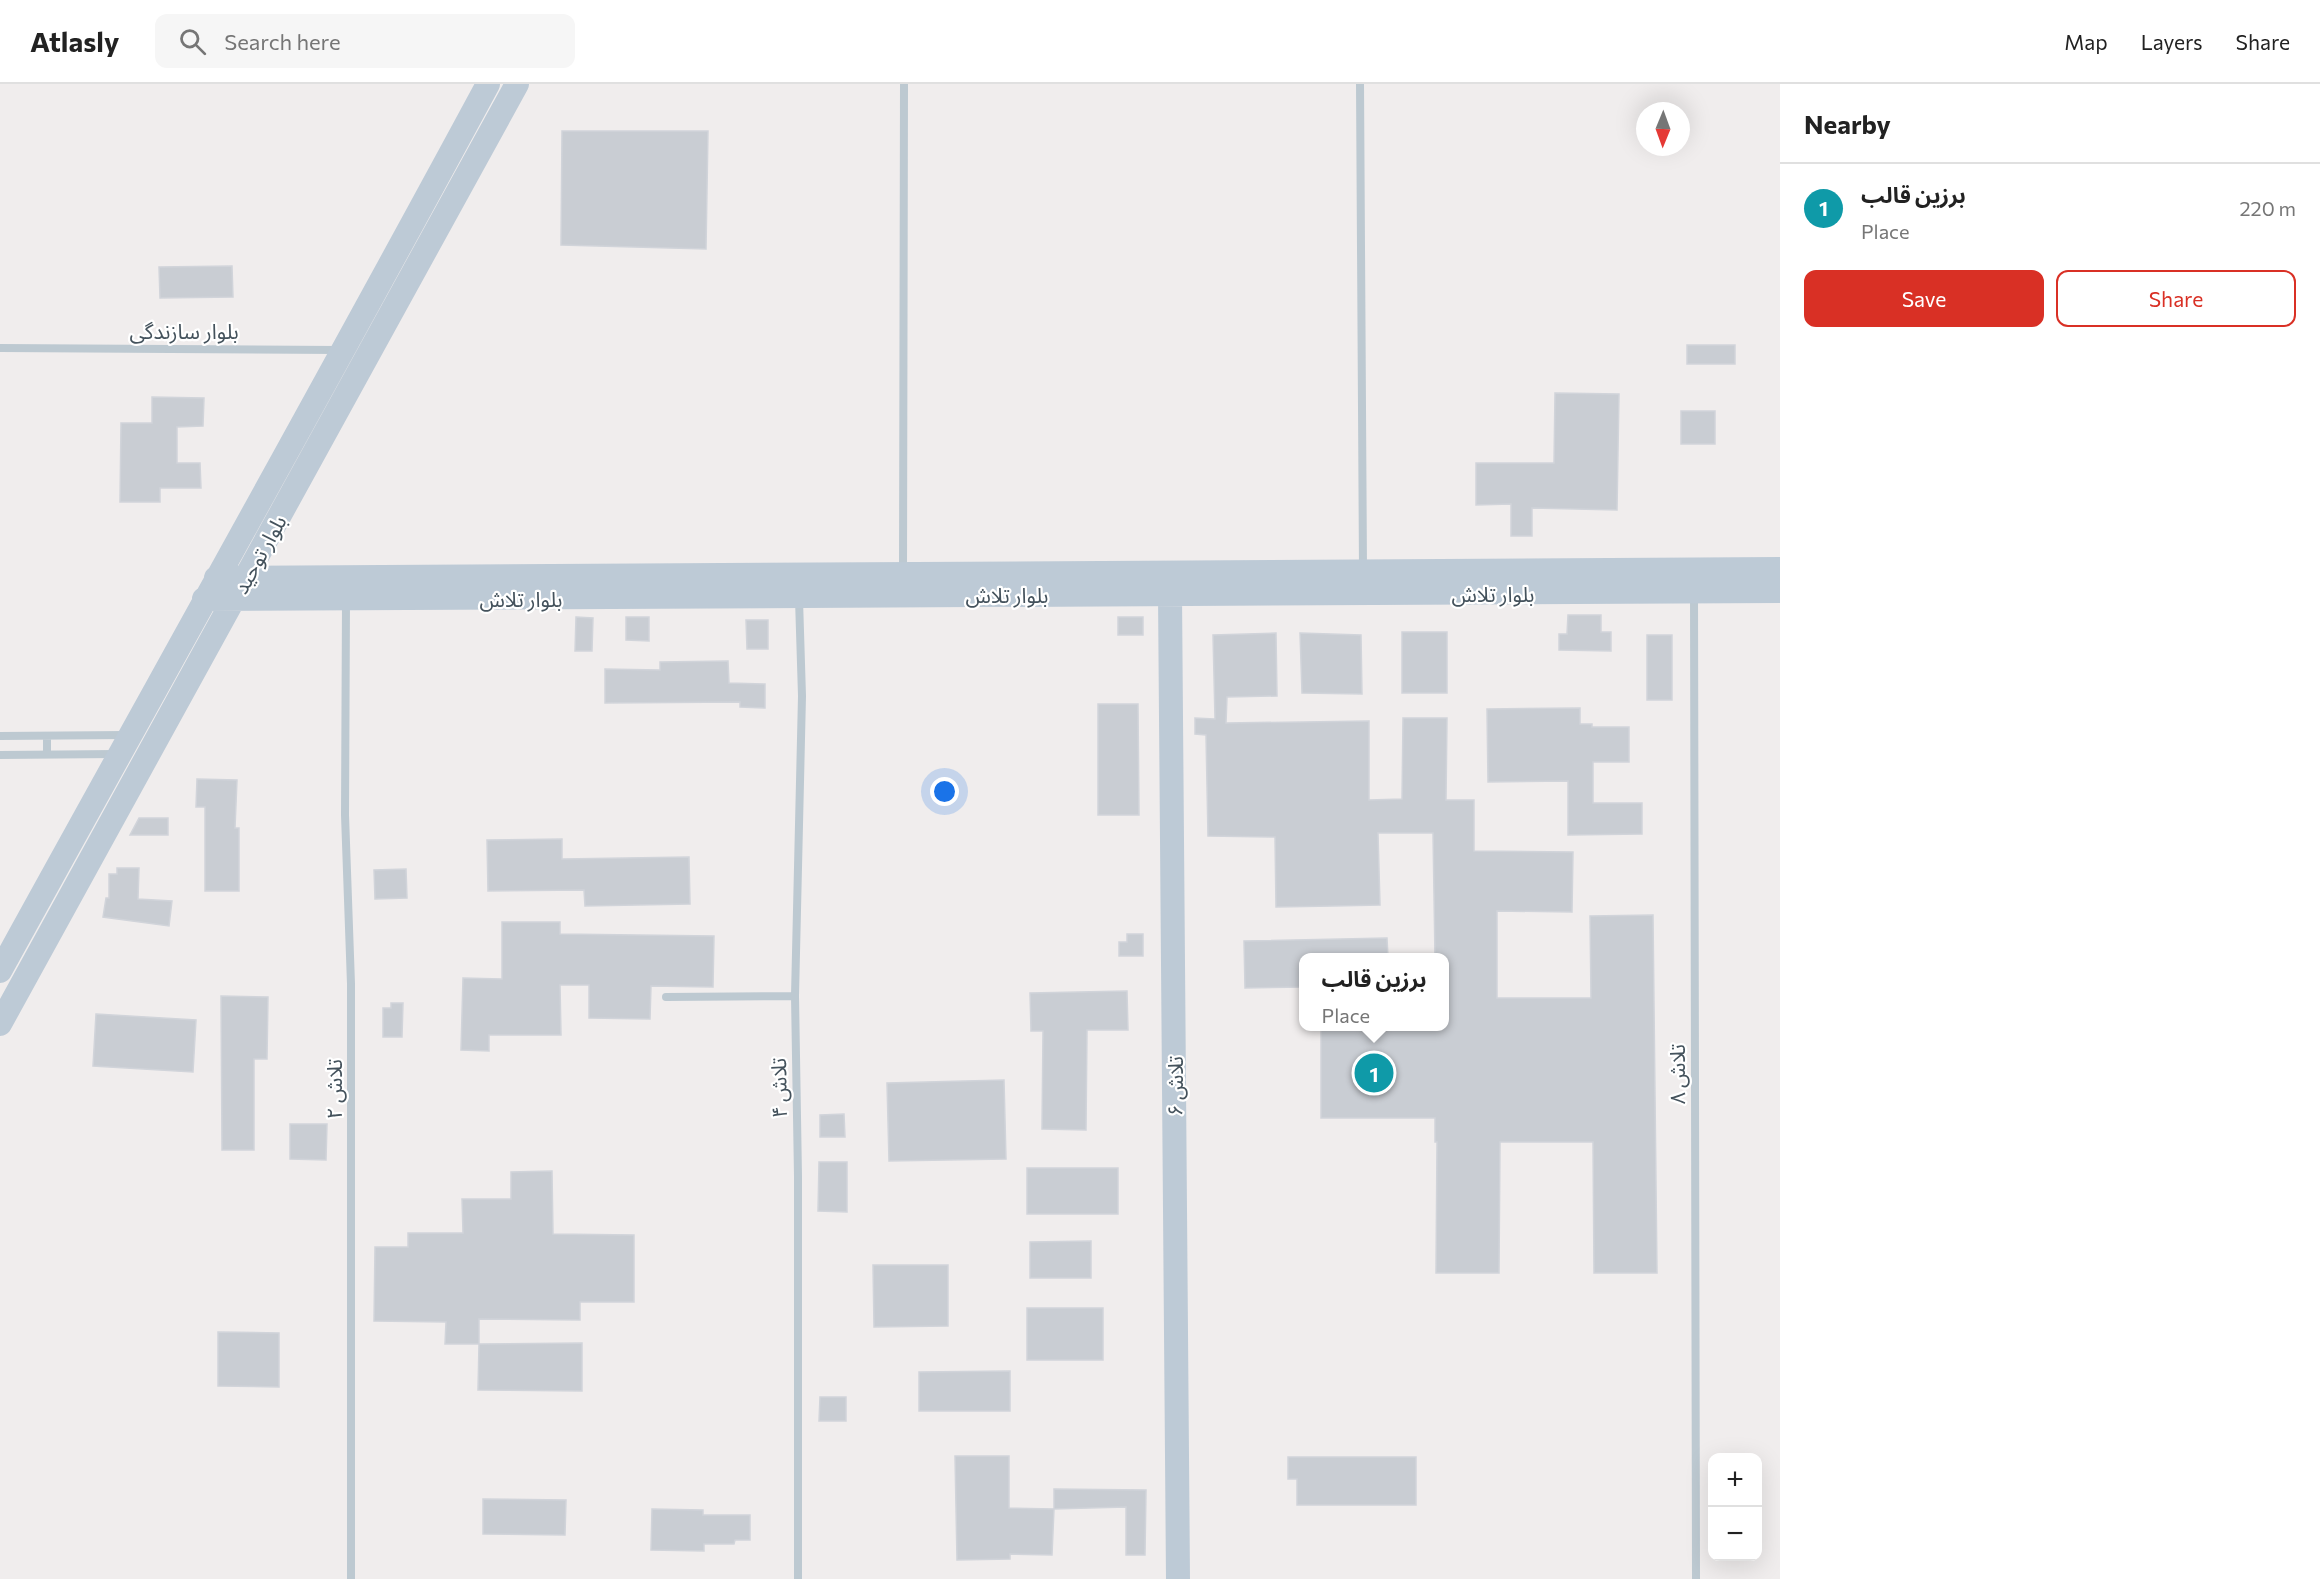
<!DOCTYPE html>
<meta charset="utf-8">
<style>
body{margin:0;font-family:Commissioner,"Noto Sans Arabic",sans-serif;background:#f6f6f6;color:#222}
.controls{position:absolute;right:18px;bottom:18px;display:grid;overflow:hidden;border-radius:12px;box-shadow:0 6px 24px #0002}
.controls button{width:54px;height:54px;display:grid;place-items:center;padding:0;border:0;border-bottom:2px solid #e0e0e0;background:#fff;color:#222;font:30px sans-serif}
.compass{position:absolute;left:1636px;top:18px;width:54px;height:54px;border-radius:50%;background:#fff;box-shadow:0 6px 24px #0002;rotate:181deg}
.you{position:absolute;left:945px;top:708px;width:21px;height:21px;margin:-15px;border:4px solid #fff;border-radius:50%;background:#1a73e8;box-shadow:0 0 0 9px #1a73e833}
.badge{display:grid;place-items:center;width:39px;height:39px;border-radius:50%;background:#d93025;color:#fff;font-size:20px;font-weight:700}
.pin{position:absolute;translate:-50% -50%;border:3px solid #fff;box-shadow:0 2px 6px #0006}
.popup{position:absolute;left:1299px;top:869px;width:150px;height:78px;box-sizing:border-box;display:grid;place-content:center;border-radius:12px;background:#fff;filter:drop-shadow(0 2px 4px #0005);font-size:20px;white-space:nowrap;color:#767676}
.popup b{font-size:22px;color:#222}
.popup::after{content:'';position:absolute;left:50%;top:100%;margin-left:-12px;border:12px solid transparent;border-top-color:#fff}
.list{margin:0;padding:0;list-style:none}
h2{display:flex;justify-content:space-between;align-items:center;height:78px;margin:0;padding:0 24px;font-size:26px}
h2 small{font-size:20px;font-weight:400;color:#767676}
.list li{display:grid;grid-template-columns:39px 1fr auto;gap:18px;align-items:center;box-sizing:border-box;height:90px;padding:0 24px;border-top:2px solid #e0e0e0}
.list b{display:block;font-size:22px;white-space:nowrap}
.list p{margin:0;font-size:20px;white-space:nowrap;color:#767676}
.list em{font-size:20px;font-style:normal;color:#767676}
.actions{display:flex;gap:12px;padding:18px 24px}
.actions a{flex:1;padding:14px 0;border:2px solid #d93025;border-radius:12px;text-align:center;font-size:21px;color:#d93025}
.actions .main{background:#d93025;color:#fff}
.icon{flex:none;width:33px;height:33px;fill:none;stroke:currentColor;stroke-width:2;stroke-linecap:round;stroke-linejoin:round}
.map{position:relative;flex:none;width:1780px;height:1495px;overflow:hidden}
header{display:flex;align-items:center;gap:36px;box-sizing:border-box;height:84px;padding:0 30px;background:#fff;border-bottom:2px solid #e0e0e0}
header strong{font-size:28px}
nav{display:flex;gap:33px;margin-inline-start:auto;font-size:21px}
.search{width:420px;height:54px;background:#f6f6f6;display:flex;align-items:center;gap:15px;box-sizing:border-box;padding:0 21px;border-radius:12px;color:#767676;font-size:22px}
main{display:flex}
aside{flex:1;background:#fff}
.map>svg:first-child{display:block}
</style>
<header>
<strong>Atlasly</strong>
<div class="search"><svg class="icon" aria-label="search" viewBox="0 0 24 24"><circle cx="10" cy="10" r="6"/><path d="M15 15l6 6"/></svg>Search here</div>
<nav><a>Map</a><a>Layers</a><a>Share</a></nav>
</header>
<main>
<div class="map">
<svg width="1780" height="1495" viewBox="0 0 1780 1495">
<rect width="100%" height="100%" fill="#f0eded"/>
<path fill="#c9cdd3" stroke="#d1d4da" stroke-width="1.5" d="M562,47H708L706,165L561,161Z
M232,182L233,213L160,214L159,183Z
M1687,261H1735V280H1687Z
M1555,309L1619,310L1617,426L1532,424V452H1511V420L1476,421V379H1554Z
M152,313L204,314L203,342L177,343V379H200L201,404H160V418H120L121,339H152Z
M1681,327H1715V360H1681Z
M1568,531H1601V548H1611V567L1559,566V550H1567Z
M576,533L593,534L592,567H575Z
M626,533H649V557L626,556Z
M1118,533H1143V551H1118Z
M746,536H768V565H747Z
M1402,548H1447V609H1402Z
M1276,549L1277,612L1227,613L1226,639L1369,637V716L1402,715L1403,634H1447L1446,716H1474V767L1573,768L1572,828L1497,827V914H1591L1590,832L1653,831L1657,1189H1594L1593,1058H1500L1499,1189H1436L1437,1058H1435V1034H1321V942H1444V873H1435L1433,749H1378L1380,821L1333,822L1276,823L1275,753L1208,752L1206,651L1195,650V634L1215,635L1213,551Z
M1300,549L1361,551L1362,610L1302,609Z
M1647,551H1672V616H1647Z
M728,577L729,599L765,600V624L740,623V618L605,619V585L660,586V578Z
M1098,620H1138L1139,731H1098Z
M1580,624V640H1592V643H1629V678H1593V719H1642V750L1568,751V697L1488,698L1487,625Z
M197,695L237,696L235,744H239V807H205V723H196Z
M139,734H168V751H130Z
M562,755V775L689,773L690,820L585,822L584,806L488,807L487,756Z
M117,784H139L138,815L172,817L169,842L103,833L106,814H109V790H117Z
M406,785L407,814L375,815L374,786Z
M502,838H560V850L714,852L713,903L651,902L650,935L589,934V901H560L561,951H489V967L461,966L463,894L502,895Z
M1127,850H1143V872H1119V858H1127Z
M1387,854L1388,873H1304V903L1245,904L1244,857Z
M1127,907L1128,946H1087L1086,1046L1042,1045L1043,947H1031L1030,909Z
M221,912L268,913L267,975H254V1066H222Z
M391,919H403L402,953H383V924H391Z
M96,930L196,936L193,988L93,982Z
M1004,996L1006,1075L889,1077L887,999Z
M844,1030L845,1053H820V1031Z
M290,1040H327L326,1076L290,1075Z
M819,1078H847V1128L818,1127Z
M1027,1084H1118V1130H1027Z
M552,1087L553,1150L634,1151V1218H580V1236L479,1235V1260H445L446,1238L374,1237L375,1163H408V1149H463L462,1115H511V1088Z
M1091,1157V1194H1030V1158Z
M873,1181H948V1242L874,1243Z
M1027,1224H1103V1276H1027Z
M218,1248L279,1249V1303L218,1302Z
M582,1259V1307L478,1306L479,1260Z
M1010,1287V1327H919V1288Z
M820,1313H846V1337H819Z
M955,1372H1009V1424L1054,1425L1052,1471L1010,1470V1475L957,1476Z
M1288,1373H1416V1421H1297V1395H1288Z
M1054,1405L1146,1406L1145,1471H1126V1423L1054,1425Z
M483,1415L566,1416L565,1451L483,1450Z
M652,1425L703,1426V1431H750V1456H735L734,1460H704V1467L651,1466Z"/>
<g fill="none" stroke-linecap="round" stroke-linejoin="round">
<path stroke="#bdc9d1" stroke-width="8" d="M1360,0L1363,486
M0,264L338,266
M903,489L904,0
M1694,510L1696,1495
M346,518L345,731L351,900V1495
M0,652L126,651
M47,670V652
M0,671L117,670
M666,913L795,912
M798,1495V1092L795,912L802,612L799,515"/>
<path stroke="#bdcad6" stroke-width="24" d="M216,494L1780,485
M1170,510L1178,1495
M204,515L1780,507
M0,887C163,591 328,297 488,0
M0,940L517,0"/>
</g>
<g text-anchor="middle" dominant-baseline="central" stroke-width="4.5" stroke-linejoin="round" paint-order="stroke">
<g font-size="21" fill="#44525c" stroke="#fff">
<text x="184" y="246">بلوار سازندگی</text>
<text transform="translate(259 470) rotate(-61)">بلوار توحید</text>
<text x="1493" y="509">بلوار تلاش</text>
<text x="1007" y="510">بلوار تلاش</text>
<text x="521" y="514">بلوار تلاش</text>
<text transform="translate(1676 990) rotate(-90)">تلاش ۸</text>
<text transform="translate(1174 1002) rotate(-90)">تلاش ۶</text>
<text transform="translate(778 1004) rotate(-91)">تلاش ۴</text>
<text transform="translate(333 1005) rotate(-90)">تلاش ۲</text>
</g>
</g>
</svg>
<div class="controls">
<button>+</button>
<button>−</button>
</div>
<svg class="compass" viewBox="-18 -18 36 36"><path d="M0-13l5 13h-10z" fill="#e53935"/><path d="M0 13l5-13h-10z" fill="#767676"/></svg>
<div class="you"></div>
<div class="pin badge" style="left:1374px;top:989px;background:#0f9aa8">1</div>
<div class="popup"><b>برزین قالب</b>Place</div>
</div>
<aside>
<h2>Nearby<small></small></h2>
<ul class="list">
<li><span class="badge" style="background:#0f9aa8">1</span><div><b>برزین قالب</b><p>Place</p></div><em>220 m</em></li>
</ul>
<div class="actions"><a class="main">Save</a><a>Share</a></div>
</aside>
</main>
